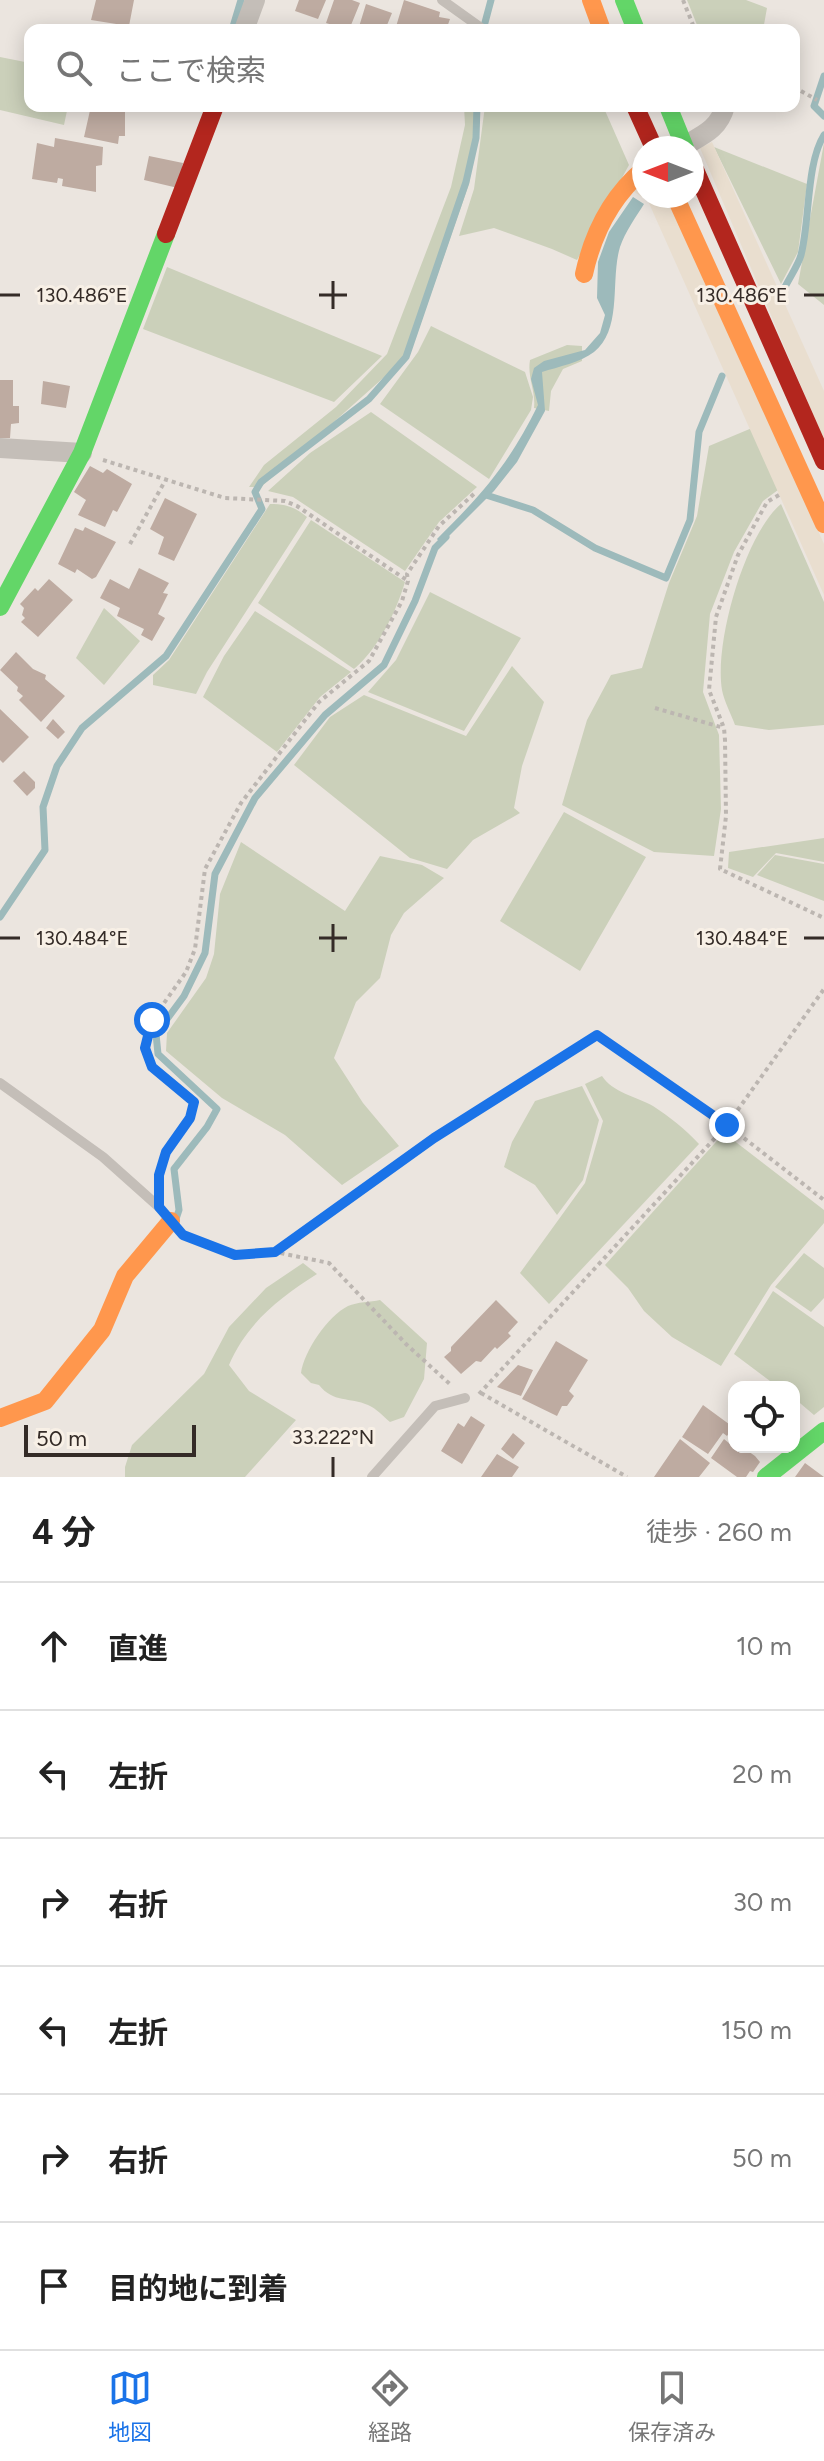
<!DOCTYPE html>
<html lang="ja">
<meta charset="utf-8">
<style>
body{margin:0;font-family:Figtree,"Noto Sans JP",sans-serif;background:#f6f6f6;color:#222}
.controls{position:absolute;right:24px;bottom:24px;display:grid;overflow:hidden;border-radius:16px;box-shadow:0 4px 20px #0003}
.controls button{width:72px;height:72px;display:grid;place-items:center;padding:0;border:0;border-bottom:2px solid #e0e0e0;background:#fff;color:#222;font:40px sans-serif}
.compass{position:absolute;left:632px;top:136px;width:72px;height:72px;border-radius:50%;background:#fff;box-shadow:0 4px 20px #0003;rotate:270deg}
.scale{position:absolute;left:24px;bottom:20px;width:172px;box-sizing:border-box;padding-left:8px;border:4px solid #342b27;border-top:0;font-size:22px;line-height:28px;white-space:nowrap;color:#342b27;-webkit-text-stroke:6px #f8f0e6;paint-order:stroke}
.stop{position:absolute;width:24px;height:24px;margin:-18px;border:6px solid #1a73e8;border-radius:50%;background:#fff}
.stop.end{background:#1a73e8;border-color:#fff;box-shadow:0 2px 8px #0008}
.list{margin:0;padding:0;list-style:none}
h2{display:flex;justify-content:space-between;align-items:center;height:104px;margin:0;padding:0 32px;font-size:34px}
h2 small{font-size:26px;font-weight:400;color:#767676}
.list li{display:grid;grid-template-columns:52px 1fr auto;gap:24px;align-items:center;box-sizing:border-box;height:128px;padding:0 32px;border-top:2px solid #e0e0e0}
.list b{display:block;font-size:30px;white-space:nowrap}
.list em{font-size:26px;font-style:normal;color:#767676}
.icon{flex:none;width:44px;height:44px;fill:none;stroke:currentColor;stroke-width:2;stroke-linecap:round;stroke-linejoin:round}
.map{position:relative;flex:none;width:824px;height:1477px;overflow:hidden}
.search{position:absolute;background:#fff;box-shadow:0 4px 20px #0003;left:24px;right:24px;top:24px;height:88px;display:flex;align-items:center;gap:20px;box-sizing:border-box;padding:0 28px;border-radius:16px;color:#767676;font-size:30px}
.sheet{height:872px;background:#fff}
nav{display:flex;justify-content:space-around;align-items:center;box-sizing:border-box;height:112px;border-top:2px solid #e0e0e0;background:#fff;font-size:22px;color:#767676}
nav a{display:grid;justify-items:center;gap:4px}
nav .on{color:#1a73e8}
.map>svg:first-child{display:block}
</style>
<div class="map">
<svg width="824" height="1477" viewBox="0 0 824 1477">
<rect width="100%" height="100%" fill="#ebe5df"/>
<path fill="#cbd0ba" d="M687,0H746L767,8L763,30H699Z
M0,57L30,63V106H68L64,125L0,110Z
M464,106H481L469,184L410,354L261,487H249L264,465L336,407L387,354L451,187L465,125Z
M485,106H603L629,165L577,260L552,249L494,228L459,236L474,189Z
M824,143V305L798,284Z
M714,147L807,184L798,252L781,284Z
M167,267L382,356L334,402L143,329Z
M431,326L525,372L533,397L531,410L489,479L380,404L418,352Z
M567,345L582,346V361L563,369L551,391L549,411L534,408C536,391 527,377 530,360Z
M371,412L477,487L439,522L405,571L293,497L268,491L310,453Z
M752,428L778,490L763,501L734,552L710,614L703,692L719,735L721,809L714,856L654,852L562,805L587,720L611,675L642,668L669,583L697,516L709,446Z
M270,504C286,504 295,507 307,517L207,672L196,694L153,685V675L169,660Z
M781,504L824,602V725L769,730L735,725C731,714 724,701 722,690C714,643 745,534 781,504Z
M311,520L405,582C396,612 378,649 354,669L258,603Z
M430,592L521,638L464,731L368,692L396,660Z
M104,608L140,641L104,685L76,658Z
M255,611L351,672L320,697L277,752L203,697L224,656Z
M512,666L544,702L522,766L514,808L520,813L473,840L447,869L410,858L294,765L330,717L364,695L466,736Z
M564,812L646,857L580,971L500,921Z
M824,838V862L776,853L753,877L728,868L729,852Z
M241,842L345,911L380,856L422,865L444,878L404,913L391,935L380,978L356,1002L334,1058L363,1103L399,1146L342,1185L285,1135L222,1098L166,1051L167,1033L206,978L214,954L220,894Z
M775,855L824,864V901L757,875Z
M602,1076C612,1092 637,1097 653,1106C670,1117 685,1129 699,1144L549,1304L520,1273L585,1183L603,1121L585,1084Z
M582,1086L599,1120L583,1180L557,1215L535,1185L504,1167L512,1142L535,1101Z
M724,1133L824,1210V1223L771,1285L721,1366L672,1337L644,1311L628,1288L605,1265Z
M804,1253L824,1268V1298L811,1312L775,1287Z
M303,1263L317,1274C279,1298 247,1323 229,1365L249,1391L296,1420L245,1477H125V1467L132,1445L204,1374L229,1327L266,1288Z
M773,1291L824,1327V1407L814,1415L794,1398V1387H778L734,1354Z
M380,1300L427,1343L424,1379L404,1417L390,1422C384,1417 376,1408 368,1405C350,1397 333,1403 319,1385L311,1383L301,1373C304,1351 328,1316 348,1306C357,1302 371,1302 380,1300Z"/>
<path fill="#e9decf" d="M712,142L824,391V440L700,148Z
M644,178V196H668L824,544V595L648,201L633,191Z"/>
<path fill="#9dbabb" d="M633,197L644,204C636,217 625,232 620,247C610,280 623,329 594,352C581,362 558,367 542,372L545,411L517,462L494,491L441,544L437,539C483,493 509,464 538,405L531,379L534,368L544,361L585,350L600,333L605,315L597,298L598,262L609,232Z"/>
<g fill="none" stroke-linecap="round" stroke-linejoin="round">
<path stroke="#9dbabb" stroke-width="7" d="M232,30L241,0
M483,30L491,0
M824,76L814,106L824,116
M784,289C789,278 798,266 801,255C810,221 806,164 824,135
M486,495L533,510L595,548L666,578L690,520L699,432L722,376
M0,917L45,850L43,807L57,766L82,728L166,656L262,509L255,492L261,482L369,399L406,357L466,182L476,138L477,106
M176,1219L179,1210L174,1169L207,1127L217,1109L158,1054L156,1034L184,996L205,953L215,874L255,798L325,715L384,665L415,601L435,548L446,537"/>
</g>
<path fill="#beaba1" d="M96,0H134L129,26L91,20Z
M299,0H326L318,19L295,11Z
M334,0H352L360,3L349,30L326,23Z
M404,0L440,12L439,17L450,19L446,30H395Z
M366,4L392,13L385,30H358Z
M91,106L125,110V136H119L118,144L84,137Z
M55,138L103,147L102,165L96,166V192L62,186L63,179L58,178L57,183L32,179L37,143L54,147Z
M149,156L183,163L178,188L144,180Z
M0,380H13V406H19V423L11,424L10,438H0Z
M43,381L70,386L66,408L41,404Z
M90,466L103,473L107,469L132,484L117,512L113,510L105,527L78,515L86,500L74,492Z
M165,498L197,514L174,561L158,554L164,537L150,529Z
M85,527L116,542L96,577L92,579L77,569L75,573L58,564L75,528L83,531Z
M139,568L169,583L163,593L168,594L158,614L165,618L152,641L141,635L144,629L117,616L120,608L100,598L110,579L129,589Z
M49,579L73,600L38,637L21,622L25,618L22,615L24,608L20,604L35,588L38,591Z
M16,652L33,669L46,675L45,679L65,696L41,722L19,700L23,696L17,691L18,687L0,670Z
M0,709L29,737L3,763L0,760Z
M53,719L65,732L58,739L46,728Z
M24,771L35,782V788L27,796L13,781Z
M496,1300L518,1322L508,1333L511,1336L497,1349L495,1347L481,1362L476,1361L461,1374L444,1357L451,1351V1347Z
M556,1341L588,1360L569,1391L574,1396L567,1406H562L557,1416L522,1399Z
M518,1365L533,1370L521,1396L497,1387Z
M703,1405L733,1427L727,1436L723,1433L708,1454L682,1437Z
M471,1416L485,1425L462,1464L441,1451L458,1423L464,1427Z
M513,1433L525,1443L513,1459L501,1449Z
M680,1439L710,1463L699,1477H654Z
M724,1439L730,1444L734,1439V1447H747L745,1449L755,1456L760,1462L753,1472L750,1471L746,1477H737L711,1458Z
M497,1454L519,1467L512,1477H481Z
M805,1463L824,1477H795Z"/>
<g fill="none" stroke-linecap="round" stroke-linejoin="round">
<path stroke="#bcb6b1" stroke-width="4" stroke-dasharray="4 4" stroke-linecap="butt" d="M683,0L695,30
M794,87L817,100
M103,460L225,498L285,501L297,506L408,581
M779,495L767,502L738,555L716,617L709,690L724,728L725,740L726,816L720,869L824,918
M130,544L165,481
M655,708L724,728
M159,1185C159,1149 186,1134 194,1102L152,1067L145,1048L152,1020L186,972L195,949L205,869L241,803L319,702L369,661L402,601L408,581L407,574L439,526L476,492
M188,1237L235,1255L275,1252L329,1263L407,1345L452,1386
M275,1252L434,1138L597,1035L727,1125L824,1200
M481,1393L627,1477
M479,1394L727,1125L824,989"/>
<path stroke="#c4beb8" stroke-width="10" d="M442,0L484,30
M0,1083L103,1157L159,1207
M372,1477L435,1406L465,1398"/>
<path stroke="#c4beb8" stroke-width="20" d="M244,30L255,0
M684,146C703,135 719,129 725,106
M0,448L82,453"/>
<path stroke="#63d668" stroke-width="18" d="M624,0L636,30
M668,106L685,148
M0,607L82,453L166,234
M766,1477L824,1431"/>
<path stroke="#ff974d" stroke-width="18" d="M591,0L602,30
M675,196L824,524
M584,274C593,233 612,196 644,169
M0,1418L45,1401L102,1330L125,1276L171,1221"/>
<path stroke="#b3261e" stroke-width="18" d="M635,106L654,148
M692,163L824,461
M166,234L215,106"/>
</g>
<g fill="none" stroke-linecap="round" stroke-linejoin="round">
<path stroke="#1a73e8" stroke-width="10" d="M152,1020L145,1048L152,1067L194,1102L190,1118L166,1152L159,1175V1207L183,1235L235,1255L275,1252L434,1138L597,1035L727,1125"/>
</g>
<path fill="none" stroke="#342b27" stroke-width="3" d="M333,281V309M0,295H20M319,295H347M804,295H824M333,924V952M0,938H20M319,938H347M804,938H824M333,1457V1477"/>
<g font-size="20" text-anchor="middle" fill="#342b27" stroke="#f8f0e6" stroke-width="6" stroke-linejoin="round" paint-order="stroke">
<text x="742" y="302">130.486°E</text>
<text x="82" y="302">130.486°E</text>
<text x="742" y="945">130.484°E</text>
<text x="82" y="945">130.484°E</text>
<text x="333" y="1444">33.222°N</text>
</g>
</svg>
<div class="controls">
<button><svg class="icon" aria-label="locate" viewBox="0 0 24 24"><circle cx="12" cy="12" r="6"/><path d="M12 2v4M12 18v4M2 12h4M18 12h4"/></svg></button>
</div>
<svg class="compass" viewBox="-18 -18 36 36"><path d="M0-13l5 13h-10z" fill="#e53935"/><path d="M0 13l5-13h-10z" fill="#767676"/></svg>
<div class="scale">50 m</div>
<div class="stop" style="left:152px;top:1020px"></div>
<div class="stop end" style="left:727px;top:1125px"></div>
<div class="search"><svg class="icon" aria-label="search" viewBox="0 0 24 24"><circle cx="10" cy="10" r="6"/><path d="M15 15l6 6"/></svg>ここで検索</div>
</div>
<section class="sheet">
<h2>4 分<small>徒歩 · 260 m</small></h2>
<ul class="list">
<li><svg class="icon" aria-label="ahead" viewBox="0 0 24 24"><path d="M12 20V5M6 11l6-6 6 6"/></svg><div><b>直進</b></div><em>10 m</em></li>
<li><svg class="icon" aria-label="left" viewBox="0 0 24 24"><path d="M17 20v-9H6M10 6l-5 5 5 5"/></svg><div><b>左折</b></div><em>20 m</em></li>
<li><svg class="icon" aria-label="right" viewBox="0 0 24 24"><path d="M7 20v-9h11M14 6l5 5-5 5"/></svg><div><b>右折</b></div><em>30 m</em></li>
<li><svg class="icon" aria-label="left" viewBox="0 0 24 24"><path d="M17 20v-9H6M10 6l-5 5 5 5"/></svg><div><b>左折</b></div><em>150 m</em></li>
<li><svg class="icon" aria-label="right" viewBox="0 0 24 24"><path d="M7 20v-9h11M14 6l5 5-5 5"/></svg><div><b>右折</b></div><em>50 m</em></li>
<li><svg class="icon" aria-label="arrive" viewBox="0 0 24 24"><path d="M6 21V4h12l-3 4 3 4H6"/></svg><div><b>目的地に到着</b></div></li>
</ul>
</section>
<nav>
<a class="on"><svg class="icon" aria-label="map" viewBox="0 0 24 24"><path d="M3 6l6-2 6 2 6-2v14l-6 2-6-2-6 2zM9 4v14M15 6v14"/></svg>地図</a>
<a><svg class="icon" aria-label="directions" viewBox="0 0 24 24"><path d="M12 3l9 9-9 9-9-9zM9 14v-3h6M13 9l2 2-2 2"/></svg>経路</a>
<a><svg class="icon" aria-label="saved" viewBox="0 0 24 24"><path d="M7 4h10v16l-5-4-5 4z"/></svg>保存済み</a>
</nav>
